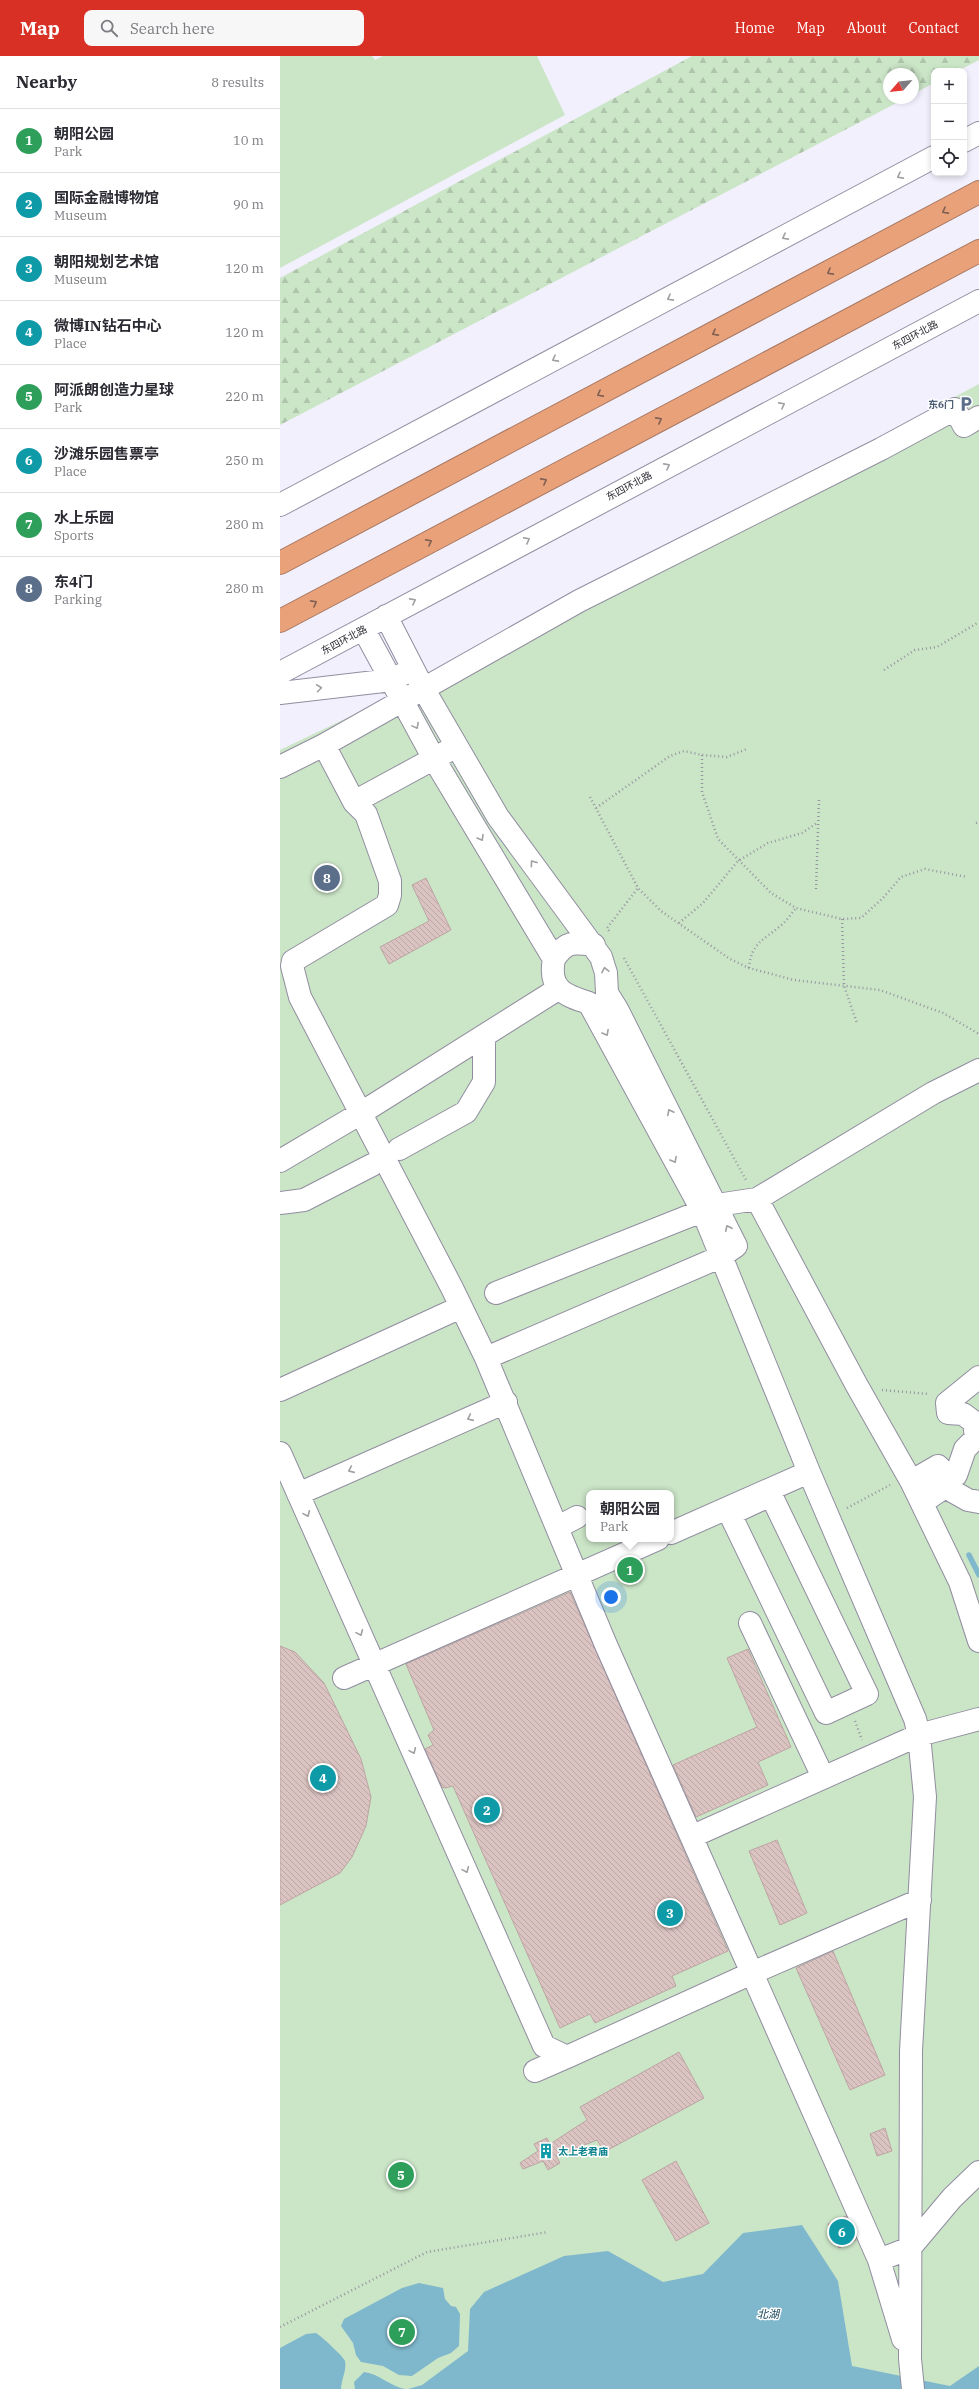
<!DOCTYPE html>
<meta charset="utf-8">
<style>
body{margin:0;font-family:"IBM Plex Serif","Noto Sans SC",serif;background:#f7f7f7;color:#2b2b33}
.controls{position:absolute;right:12px;top:12px;display:grid;overflow:hidden;border-radius:8px;box-shadow:0 2px 6px #0003}
.controls button{width:36px;height:36px;display:grid;place-items:center;padding:0;border:0;border-bottom:1px solid #e1e1e2;background:#fff;color:#2b2b33;font:20px sans-serif}
.compass{position:absolute;left:603px;top:12px;width:36px;height:36px;border-radius:50%;background:#fff;box-shadow:0 2px 6px #0003;rotate:242deg}
.you{position:absolute;left:331px;top:1541px;width:14px;height:14px;margin:-10px;border:3px solid #fff;border-radius:50%;background:#1a73e8;box-shadow:0 0 0 6px #1a73e833}
.badge{display:grid;place-items:center;width:26px;height:26px;border-radius:50%;background:#d93025;color:#fff;font-size:13px;font-weight:700}
.pin{position:absolute;translate:-50% -50%;border:2px solid #fff;box-shadow:0 1px 4px #0006}
.popup{position:absolute;left:306px;top:1434px;width:88px;height:52px;box-sizing:border-box;display:grid;place-content:center;border-radius:8px;background:#fff;filter:drop-shadow(0 1px 3px #0005);font-size:13px;white-space:nowrap;color:#7c7c81}
.popup b{font-size:15px;color:#2b2b33}
.popup::after{content:'';position:absolute;left:50%;top:100%;margin-left:-8px;border:8px solid transparent;border-top-color:#fff}
.list{margin:0;padding:0;list-style:none}
h2{display:flex;justify-content:space-between;align-items:center;height:52px;margin:0;padding:0 16px;font-size:17px}
h2 small{font-size:13px;font-weight:400;color:#7c7c81}
.list li{display:grid;grid-template-columns:26px 1fr auto;gap:12px;align-items:center;box-sizing:border-box;height:64px;padding:0 16px;border-top:1px solid #e1e1e2}
.list b{display:block;font-size:15px;white-space:nowrap}
.list p{margin:0;font-size:13px;white-space:nowrap;color:#7c7c81}
.list em{font-size:13px;font-style:normal;color:#7c7c81}
.icon{flex:none;width:22px;height:22px;fill:none;stroke:currentColor;stroke-width:2;stroke-linecap:round;stroke-linejoin:round}
.map{position:relative;flex:none;width:699px;height:2333px;overflow:hidden}
header{display:flex;align-items:center;gap:24px;box-sizing:border-box;height:56px;padding:0 20px;background:#d93025;color:#fff}
header strong{font-size:19px}
nav{display:flex;gap:22px;margin-inline-start:auto;font-size:14px}
.search{width:280px;height:36px;background:#f7f7f7;display:flex;align-items:center;gap:10px;box-sizing:border-box;padding:0 14px;border-radius:8px;color:#7c7c81;font-size:15px}
main{display:flex}
aside{flex:1;background:#fff}
.map>svg:first-child{display:block}
</style>
<header>
<strong>Map</strong>
<div class="search"><svg class="icon" aria-label="search" viewBox="0 0 24 24"><circle cx="10" cy="10" r="6"/><path d="M15 15l6 6"/></svg>Search here</div>
<nav><a>Home</a><a>Map</a><a>About</a><a>Contact</a></nav>
</header>
<main>
<aside>
<h2>Nearby<small>8 results</small></h2>
<ul class="list">
<li><span class="badge" style="background:#2e9e5b">1</span><div><b>朝阳公园</b><p>Park</p></div><em>10 m</em></li>
<li><span class="badge" style="background:#0f9aa8">2</span><div><b>国际金融博物馆</b><p>Museum</p></div><em>90 m</em></li>
<li><span class="badge" style="background:#0f9aa8">3</span><div><b>朝阳规划艺术馆</b><p>Museum</p></div><em>120 m</em></li>
<li><span class="badge" style="background:#0f9aa8">4</span><div><b>微博IN钻石中心</b><p>Place</p></div><em>120 m</em></li>
<li><span class="badge" style="background:#2e9e5b">5</span><div><b>阿派朗创造力星球</b><p>Park</p></div><em>220 m</em></li>
<li><span class="badge" style="background:#0f9aa8">6</span><div><b>沙滩乐园售票亭</b><p>Place</p></div><em>250 m</em></li>
<li><span class="badge" style="background:#2e9e5b">7</span><div><b>水上乐园</b><p>Sports</p></div><em>280 m</em></li>
<li><span class="badge" style="background:#5c6f8a">8</span><div><b>东4门</b><p>Parking</p></div><em>280 m</em></li>
</ul>
</aside>
<div class="map">
<svg width="699" height="2333" viewBox="0 0 699 2333">
<defs>
<pattern id="forest-firs" width="22" height="20" patternUnits="userSpaceOnUse"><rect width="22" height="20" fill="#cbe5c7"/><path d="M5 1l3.5 6h-7zM16 11l3.5 6h-7z" fill="#aec5ab"/></pattern>
<pattern id="building-back-hatch" width="6" height="6" patternUnits="userSpaceOnUse"><rect width="6" height="6" fill="#dbc3c1"/><path d="M-1 5l2 2M0 0l6 6M5-1l2 2" fill="none" stroke="#bca8a6"/></pattern>
</defs>
<rect width="100%" height="100%" fill="#f2f0fc"/>
<path fill="url(#forest-firs)" d="M412,0H699V4L678,15H654V27L633,38V18H609V42H626L0,369V222Z"/>
<path fill="#cbe5c7" fill-rule="evenodd" d="M0,0H92L95,4L103,0H257L285,59L0,212Z
M699,328V2333H0V694L119,637ZM309,1437H391V1483H309Z"/>
<path fill="#7fb8cc" d="M522,2169L558,2225L572,2310L670,2330L699,2310V2333H128L142,2329L188,2295L190,2253L204,2236L284,2200L328,2195L383,2226L423,2218L463,2177Z
M139,2227L163,2232L165,2243L171,2250L176,2251L180,2258L179,2290L171,2297L158,2302L132,2320L119,2319L103,2310L81,2306L76,2299L73,2287L61,2270L64,2263L122,2232Z
M36,2277C41,2280 64,2301 65,2305C67,2314 61,2324 61,2333H0V2292L26,2278Z
M84,2316C100,2318 109,2330 125,2333H75L74,2326Z"/>
<g fill="none" stroke-linecap="round" stroke-linejoin="round">
<path stroke="#7fb8cc" stroke-width="5.5" d="M689,1499L699,1519"/>
</g>
<path fill="url(#building-back-hatch)" stroke="#bca5a3" d="M146,822L171,874L109,908L100,891L149,865L132,829Z
M290,1536L448,1895L392,1920L396,1930L315,1967L310,1958L280,1972L173,1730L165,1732L162,1731L145,1693L153,1689L148,1679L154,1674L126,1608Z
M0,1590L15,1596L44,1627L81,1703L91,1741L86,1770L72,1801L60,1817L0,1849Z
M468,1593L511,1691L478,1706L488,1729L416,1761L393,1709L477,1671L447,1602Z
M497,1784L527,1857L500,1869L469,1795Z
M553,1895L605,2019L570,2034L516,1912Z
M399,1996L424,2042L324,2096L317,2084L276,2100L280,2107L268,2114L263,2105L243,2113L240,2107L258,2095L254,2088L267,2082L270,2088L307,2064L300,2051Z
M605,2072L612,2095L597,2100L590,2078Z
M396,2105L429,2167L396,2185L362,2124Z
M566,2160L576,2184L559,2192L548,2168Z"/>
<g fill="none" stroke-linecap="round" stroke-linejoin="round">
<defs>
<path id="minor" d="M684,85L699,77
M0,449L654,101
M106,560L143,632L218,761L321,901L326,917L327,937L337,953L456,1190L440,1201L206,1302
M84,574L154,703L274,903C268,933 284,939 309,947L423,1156L529,1416L635,1663L639,1679L645,1741L631,1995L630,2303L633,2333
M0,617L699,245
M0,637L112,624L123,618
M0,711L44,689L299,545L601,393L675,353L684,370L699,361
M74,746L166,696
M274,903C286,885 293,886 314,889
M119,1093L186,1056L204,1026V980
M0,1105L81,1057L278,933
M477,1143L576,1328L631,1425L680,1526L699,1585
M0,1147L24,1144L92,1109
M216,1237L437,1149L477,1143L653,1037L699,1014
M699,1321L667,1347L668,1357L683,1358L694,1366L696,1382L685,1393L676,1419L666,1418L658,1410L639,1421L650,1441L665,1431L688,1444L699,1446
M0,1334L181,1251
M0,1397L264,1990L287,2001L472,1917L326,1589L206,1302L172,1232L20,941L12,910L13,905L107,849L110,839V825L86,758L74,746L44,689
M18,1438L226,1346
M491,1439L587,1638L546,1657L450,1458Z
M278,1471L297,1461
M391,1477L529,1416
M470,1567L543,1721
M64,1622L378,1483
M413,1780L639,1679L699,1663
M255,2015L287,2001
M599,2204L630,2192L672,2142L699,2116
M623,2283L599,2204L472,1917L640,1844"/>
<path id="highway" d="M0,507L699,136
M0,565L699,195"/>
</defs>
<use href="#minor" stroke="#918da0" stroke-width="24"/>
<use href="#highway" stroke="#a67761" stroke-width="24"/>
<path stroke="#9796a0" stroke-width="2.5" stroke-dasharray="1 3" stroke-linecap="butt" d="M604,614L635,594L657,591L699,566
M422,699V736L438,783L491,837L516,852L562,863L581,862L603,842L621,821L645,813L687,821
M310,741L358,832L381,855L450,903L469,912L514,924L600,934L663,957L699,978
M316,752L390,700L404,695L422,699L447,701L467,693
M696,767L699,766
M536,833L539,743
M562,863L564,930L577,967
M399,867L423,847L458,805L488,787L522,777L537,767
M329,875L327,872L358,832
M344,902L466,1124
M469,912C471,888 482,885 499,871C506,866 511,858 516,852
M602,1334L649,1338
M567,1452L610,1429
M575,1665L582,1684
M0,2271L147,2196L268,2176"/>
<use href="#minor" stroke="#fff" stroke-width="22"/>
<use href="#highway" stroke="#e9a17a" stroke-width="22"/>
</g>
<defs><path id="oneway-chevron" d="M-2-3.5L2.5 0L-2 3.5" fill="none" stroke-width="1.6" stroke-linecap="round" stroke-linejoin="round"/></defs>
<g stroke="#a09fa3">
<use href="#oneway-chevron" transform="translate(620 120) rotate(152)"/>
<use href="#oneway-chevron" transform="translate(505 181) rotate(152)"/>
<use href="#oneway-chevron" transform="translate(390 242) rotate(152)"/>
<use href="#oneway-chevron" transform="translate(275 303) rotate(152)"/>
<use href="#oneway-chevron" transform="translate(502 349) rotate(-28)"/>
<use href="#oneway-chevron" transform="translate(387 410) rotate(-28)"/>
<use href="#oneway-chevron" transform="translate(247 484) rotate(-28)"/>
<use href="#oneway-chevron" transform="translate(133 545) rotate(-28)"/>
<use href="#oneway-chevron" transform="translate(39 632) rotate(-7)"/>
<use href="#oneway-chevron" transform="translate(136 670) rotate(62)"/>
<use href="#oneway-chevron" transform="translate(201 782) rotate(59)"/>
<use href="#oneway-chevron" transform="translate(253 807) rotate(-126)"/>
<use href="#oneway-chevron" transform="translate(325 914) rotate(-102)"/>
<use href="#oneway-chevron" transform="translate(326 977) rotate(61)"/>
<use href="#oneway-chevron" transform="translate(390 1056) rotate(-117)"/>
<use href="#oneway-chevron" transform="translate(394 1104) rotate(61)"/>
<use href="#oneway-chevron" transform="translate(448 1172) rotate(-115)"/>
<use href="#oneway-chevron" transform="translate(190 1362) rotate(156)"/>
<use href="#oneway-chevron" transform="translate(71 1414) rotate(156)"/>
<use href="#oneway-chevron" transform="translate(27 1458) rotate(66)"/>
<use href="#oneway-chevron" transform="translate(80 1577) rotate(66)"/>
<use href="#oneway-chevron" transform="translate(133 1695) rotate(66)"/>
<use href="#oneway-chevron" transform="translate(186 1814) rotate(66)"/>
</g>
<g stroke="#806052">
<use href="#oneway-chevron" transform="translate(665 155) rotate(152)"/>
<use href="#oneway-chevron" transform="translate(550 216) rotate(152)"/>
<use href="#oneway-chevron" transform="translate(435 277) rotate(152)"/>
<use href="#oneway-chevron" transform="translate(320 338) rotate(152)"/>
<use href="#oneway-chevron" transform="translate(379 364) rotate(-28)"/>
<use href="#oneway-chevron" transform="translate(264 425) rotate(-28)"/>
<use href="#oneway-chevron" transform="translate(149 486) rotate(-28)"/>
<use href="#oneway-chevron" transform="translate(34 547) rotate(-28)"/>
</g>
<defs>
<symbol id="parking-bare" viewBox="-9 -9 18 18"><path d="M-3.5-5.5H1a3.5 3.5 0 0 1 0 7H-1V5.5H-3.5ZM-1-3.4V-.6H.8a1.4 1.4 0 0 0 0-2.8Z" fill="#5c6f8a" stroke="#fff" stroke-width="2.5" paint-order="stroke"/></symbol>
<symbol id="building-bare" viewBox="-9 -9 18 18"><path d="M-4-6H4V6H1V3H-1V6H-4ZM-2.5-4.3h1.7v1.8h-1.7ZM.8-4.3h1.7v1.8H.8ZM-2.5-1h1.7V.8h-1.7ZM.8-1h1.7V.8H.8Z" fill="#0f9aa8" stroke="#fff" stroke-width="2.5" paint-order="stroke"/></symbol>
</defs>
<g fill-rule="evenodd">
<use href="#parking-bare" x="675" y="337" width="22" height="22"/>
<use href="#building-bare" x="255" y="2084" width="22" height="22"/>
</g>
<g text-anchor="middle" dominant-baseline="central" stroke-width="3" stroke-linejoin="round" paint-order="stroke">
<g font-size="10" fill="#2b2a32" stroke="#fff">
<text transform="translate(635 279) rotate(-28)">东四环北路</text>
<text transform="translate(349 430) rotate(-28)">东四环北路</text>
<text transform="translate(64 584) rotate(-28)">东四环北路</text>
</g>
<g font-size="10" font-weight="bold" fill="#4e5e75" stroke="#fff" text-anchor="end">
<text x="674" y="348">东6门</text>
</g>
<g font-size="10" font-weight="bold" fill="#0d838f" stroke="#fff" text-anchor="start">
<text x="278" y="2095">太上老君庙</text>
</g>
<g font-size="11" font-style="italic" fill="#184958" stroke="#fff">
<text x="488" y="2258">北湖</text>
</g>
</g>
</svg>
<div class="controls">
<button>+</button>
<button>−</button>
<button><svg class="icon" aria-label="locate" viewBox="0 0 24 24"><circle cx="12" cy="12" r="6"/><path d="M12 2v4M12 18v4M2 12h4M18 12h4"/></svg></button>
</div>
<svg class="compass" viewBox="-18 -18 36 36"><path d="M0-13l5 13h-10z" fill="#e53935"/><path d="M0 13l5-13h-10z" fill="#7c7c81"/></svg>
<div class="you"></div>
<div class="pin badge" style="left:350px;top:1514px;background:#2e9e5b">1</div>
<div class="popup"><b>朝阳公园</b>Park</div>
<div class="pin badge" style="left:207px;top:1754px;background:#0f9aa8">2</div>
<div class="pin badge" style="left:390px;top:1857px;background:#0f9aa8">3</div>
<div class="pin badge" style="left:43px;top:1722px;background:#0f9aa8">4</div>
<div class="pin badge" style="left:121px;top:2119px;background:#2e9e5b">5</div>
<div class="pin badge" style="left:562px;top:2176px;background:#0f9aa8">6</div>
<div class="pin badge" style="left:122px;top:2276px;background:#2e9e5b">7</div>
<div class="pin badge" style="left:47px;top:822px;background:#5c6f8a">8</div>
</div>
</main>
